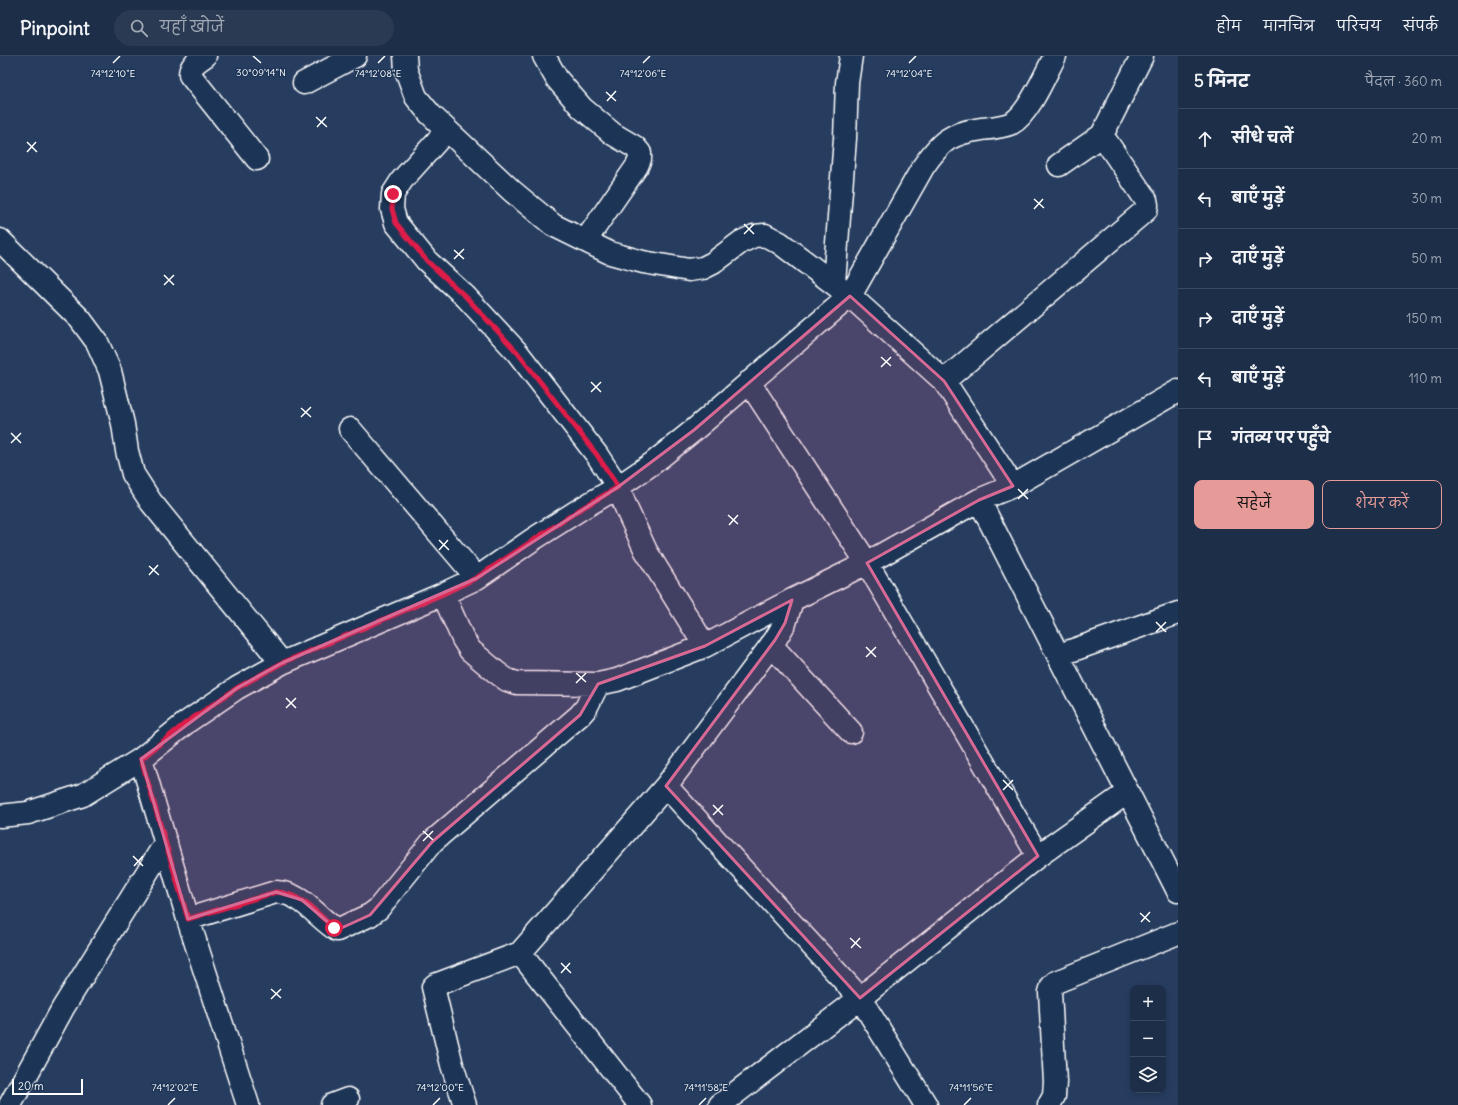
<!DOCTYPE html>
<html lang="hi">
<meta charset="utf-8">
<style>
body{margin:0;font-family:Delius,"Playpen Sans Deva",sans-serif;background:#2a3a52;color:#f1f3f6}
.controls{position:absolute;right:12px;bottom:12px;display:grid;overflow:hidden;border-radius:8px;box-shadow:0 2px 6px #0003}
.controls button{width:36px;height:36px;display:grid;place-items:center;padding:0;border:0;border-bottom:1px solid #3b4a60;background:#1d2e48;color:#f1f3f6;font:20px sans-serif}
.scale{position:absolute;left:12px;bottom:10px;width:71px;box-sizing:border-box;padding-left:4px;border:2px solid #fff;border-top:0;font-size:11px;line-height:14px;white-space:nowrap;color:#fff;-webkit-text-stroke:3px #1d3557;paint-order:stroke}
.stop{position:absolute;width:12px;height:12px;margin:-9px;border:3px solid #e11d48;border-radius:50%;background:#fff}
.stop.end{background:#e11d48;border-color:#fff;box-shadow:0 1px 4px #0008}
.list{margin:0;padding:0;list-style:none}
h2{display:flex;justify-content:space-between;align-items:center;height:52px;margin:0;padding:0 16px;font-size:17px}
h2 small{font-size:13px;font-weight:400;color:#a0a8b4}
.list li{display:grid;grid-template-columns:26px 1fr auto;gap:12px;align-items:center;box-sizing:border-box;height:60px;padding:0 16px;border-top:1px solid #3b4a60}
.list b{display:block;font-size:15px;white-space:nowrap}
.list em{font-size:13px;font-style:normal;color:#a0a8b4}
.actions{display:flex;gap:8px;padding:12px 16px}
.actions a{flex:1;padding:9px 0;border:1px solid #e69b98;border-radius:8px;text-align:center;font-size:14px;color:#e69b98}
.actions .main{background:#e69b98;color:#111}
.icon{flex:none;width:22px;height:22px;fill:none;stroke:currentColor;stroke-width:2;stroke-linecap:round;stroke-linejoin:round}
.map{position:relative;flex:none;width:1178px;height:1049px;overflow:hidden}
header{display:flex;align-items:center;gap:24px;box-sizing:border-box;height:56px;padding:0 20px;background:#1d2e48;border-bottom:1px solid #3b4a60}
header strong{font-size:19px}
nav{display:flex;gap:22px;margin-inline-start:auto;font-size:14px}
.search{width:280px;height:36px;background:#2a3a52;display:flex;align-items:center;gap:10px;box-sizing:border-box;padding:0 14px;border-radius:22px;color:#a0a8b4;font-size:15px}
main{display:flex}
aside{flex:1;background:#1d2e48}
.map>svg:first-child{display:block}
</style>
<header>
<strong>Pinpoint</strong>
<div class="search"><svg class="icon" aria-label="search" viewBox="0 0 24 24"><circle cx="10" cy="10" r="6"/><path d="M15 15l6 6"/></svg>यहाँ खोजें</div>
<nav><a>होम</a><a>मानचित्र</a><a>परिचय</a><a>संपर्क</a></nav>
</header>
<main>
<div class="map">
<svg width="1178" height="1049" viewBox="0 0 1178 1049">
<rect width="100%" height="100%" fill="#273d60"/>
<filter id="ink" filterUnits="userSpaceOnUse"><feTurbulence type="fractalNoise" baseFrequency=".025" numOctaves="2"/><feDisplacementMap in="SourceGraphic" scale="8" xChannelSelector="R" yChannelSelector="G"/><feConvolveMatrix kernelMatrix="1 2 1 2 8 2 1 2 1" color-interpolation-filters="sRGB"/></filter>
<g filter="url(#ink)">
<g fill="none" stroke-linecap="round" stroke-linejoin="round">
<defs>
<path id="minor" d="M205,0C198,5 190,9 190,19L257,103
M405,0L406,14L416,41L430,58L512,135L553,169L610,197L643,206L689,214L703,212L713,207L741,186L754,180L765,179L780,187L850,240L944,325L1013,430
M544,0L557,23L582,52L613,78L635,91L640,97V103L637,110L586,184
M304,27L355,0
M447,74L402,124L393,138L392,153L396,167L427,205L466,241L517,296L597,399L618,431L627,454L646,495L705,590
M1059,109L1102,79L1142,0
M0,184L80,263L97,286L110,315L123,368L127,395L133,418L151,446L282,607
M834,227L845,82L847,27L851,0
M944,325L1146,154L1147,149L1146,144L1102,79
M350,373L477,522
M979,444L1178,835
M443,538L463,583L470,594L496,616L507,624L517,627L598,628L617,624L705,590L792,544L867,507L979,444L1013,430L1178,335
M771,589L851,676
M1059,599L1178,557
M141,703L188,863L248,1049
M666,730L860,942L926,1049
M0,760L28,757L83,739L141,703L187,666L237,632L282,607L443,538L477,522L532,484L579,454L618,431L653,407L694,374L850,240L923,111C941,85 950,77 982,73C992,72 1003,71 1012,67C1029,58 1046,17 1055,0
M1038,800L1128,736
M188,863L276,836C303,837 316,861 337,874L370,859L378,853L432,786L580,659L586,652L598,628
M520,897L640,1049
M10,1049L63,952L166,786
M332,1049L348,1043
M465,1049L452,1009L433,931L435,929L520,897L666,730L775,584L785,567L792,544
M720,1049L860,942L1038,800L867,507L749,326
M1049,1049L1054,1040L1055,1026L1050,936L1052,930L1056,926L1178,877"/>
</defs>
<use href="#minor" stroke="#fff" stroke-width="25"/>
<use href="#minor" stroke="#1d3557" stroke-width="22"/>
</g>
</g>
<g fill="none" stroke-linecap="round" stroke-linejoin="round" filter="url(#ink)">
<path stroke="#e11d48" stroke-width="5" d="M334,872C317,857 300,837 276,836L188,863L141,703L187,666L237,632L282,607L443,538L476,522L579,454L618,431L597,399L517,296L466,241L427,205L396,167L392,153L393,138"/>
</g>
<path fill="#d76994" fill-opacity="0.2" stroke="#d76994" stroke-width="3" stroke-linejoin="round" d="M850,240L944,325L1013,430L979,444L867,507L1038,800L860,942L666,730L775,584L785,567L792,544L705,590L598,628L580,659L432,786L370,859L337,874L302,844L276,836L188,863L141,703L237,632L282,607L477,522L618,431L694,374Z"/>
<path fill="none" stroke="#fff" stroke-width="1.5" d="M253,0L261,7M113,7L120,0M378,7L385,0M643,7L650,0M909,7L916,0M606,36L616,45M607,45L616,35M316,61L327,71M317,71L326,61M27,86L37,96M27,96L36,86M1034,143L1044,152M1034,153L1043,143M744,168L754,178M744,178L754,168M454,194L464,203M454,203L464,193M164,219L174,229M164,229L174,219M881,301L891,310M881,311L891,301M591,326L601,336M591,336L601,326M301,352L311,361M301,361L311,351M11,377L21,387M11,387L21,377M1018,433L1028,443M1018,443L1028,433M728,459L738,468M729,469L738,459M439,484L449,494M439,494L448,484M149,510L159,519M149,519L158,509M1156,566L1166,576M1156,576L1166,566M866,591L876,601M866,601L876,591M576,617L586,626M576,627L586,617M286,642L296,652M286,652L296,642M1003,724L1013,734M1003,734L1013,724M713,749L723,759M713,759L723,749M423,775L433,784M423,785L433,775M133,800L143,810M134,810L143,800M1140,857L1150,866M1141,866L1150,856M850,882L861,892M851,892L860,882M561,907L571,917M561,917L570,907M271,933L281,942M271,943L281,933M168,1049L175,1042M433,1049L440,1042M699,1049L706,1042M964,1049L971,1042"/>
<g font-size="10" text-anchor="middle" fill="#fff" stroke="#1d3557" stroke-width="3" stroke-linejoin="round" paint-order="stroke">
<text x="261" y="20">30°09'14"N</text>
<text x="378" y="21">74°12'08"E</text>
<text x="909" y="21">74°12'04"E</text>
<text x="113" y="21">74°12'10"E</text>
<text x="643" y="21">74°12'06"E</text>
<text x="175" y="1035">74°12'02"E</text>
<text x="440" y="1035">74°12'00"E</text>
<text x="706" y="1035">74°11'58"E</text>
<text x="971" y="1035">74°11'56"E</text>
</g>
</svg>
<div class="controls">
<button>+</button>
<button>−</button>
<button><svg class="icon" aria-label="layers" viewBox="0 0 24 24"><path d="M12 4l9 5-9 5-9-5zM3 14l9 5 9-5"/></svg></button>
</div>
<div class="scale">20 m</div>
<div class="stop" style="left:334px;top:872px"></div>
<div class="stop end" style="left:393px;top:138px"></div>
</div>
<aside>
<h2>5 मिनट<small>पैदल · 360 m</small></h2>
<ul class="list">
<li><svg class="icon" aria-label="ahead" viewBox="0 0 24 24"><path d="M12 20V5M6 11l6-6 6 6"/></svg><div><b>सीधे चलें</b></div><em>20 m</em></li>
<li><svg class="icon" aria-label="left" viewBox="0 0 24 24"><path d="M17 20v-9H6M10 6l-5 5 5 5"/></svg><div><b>बाएँ मुड़ें</b></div><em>30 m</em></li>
<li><svg class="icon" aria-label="right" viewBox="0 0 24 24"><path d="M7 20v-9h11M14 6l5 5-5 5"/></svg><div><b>दाएँ मुड़ें</b></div><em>50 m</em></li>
<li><svg class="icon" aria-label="right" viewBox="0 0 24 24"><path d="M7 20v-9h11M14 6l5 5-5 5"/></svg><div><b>दाएँ मुड़ें</b></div><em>150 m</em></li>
<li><svg class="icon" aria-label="left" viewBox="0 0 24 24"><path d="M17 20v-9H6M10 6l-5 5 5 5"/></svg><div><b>बाएँ मुड़ें</b></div><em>110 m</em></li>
<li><svg class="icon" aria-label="arrive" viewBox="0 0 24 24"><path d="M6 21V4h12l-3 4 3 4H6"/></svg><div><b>गंतव्य पर पहुँचे</b></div></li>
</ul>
<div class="actions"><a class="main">सहेजें</a><a>शेयर करें</a></div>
</aside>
</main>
